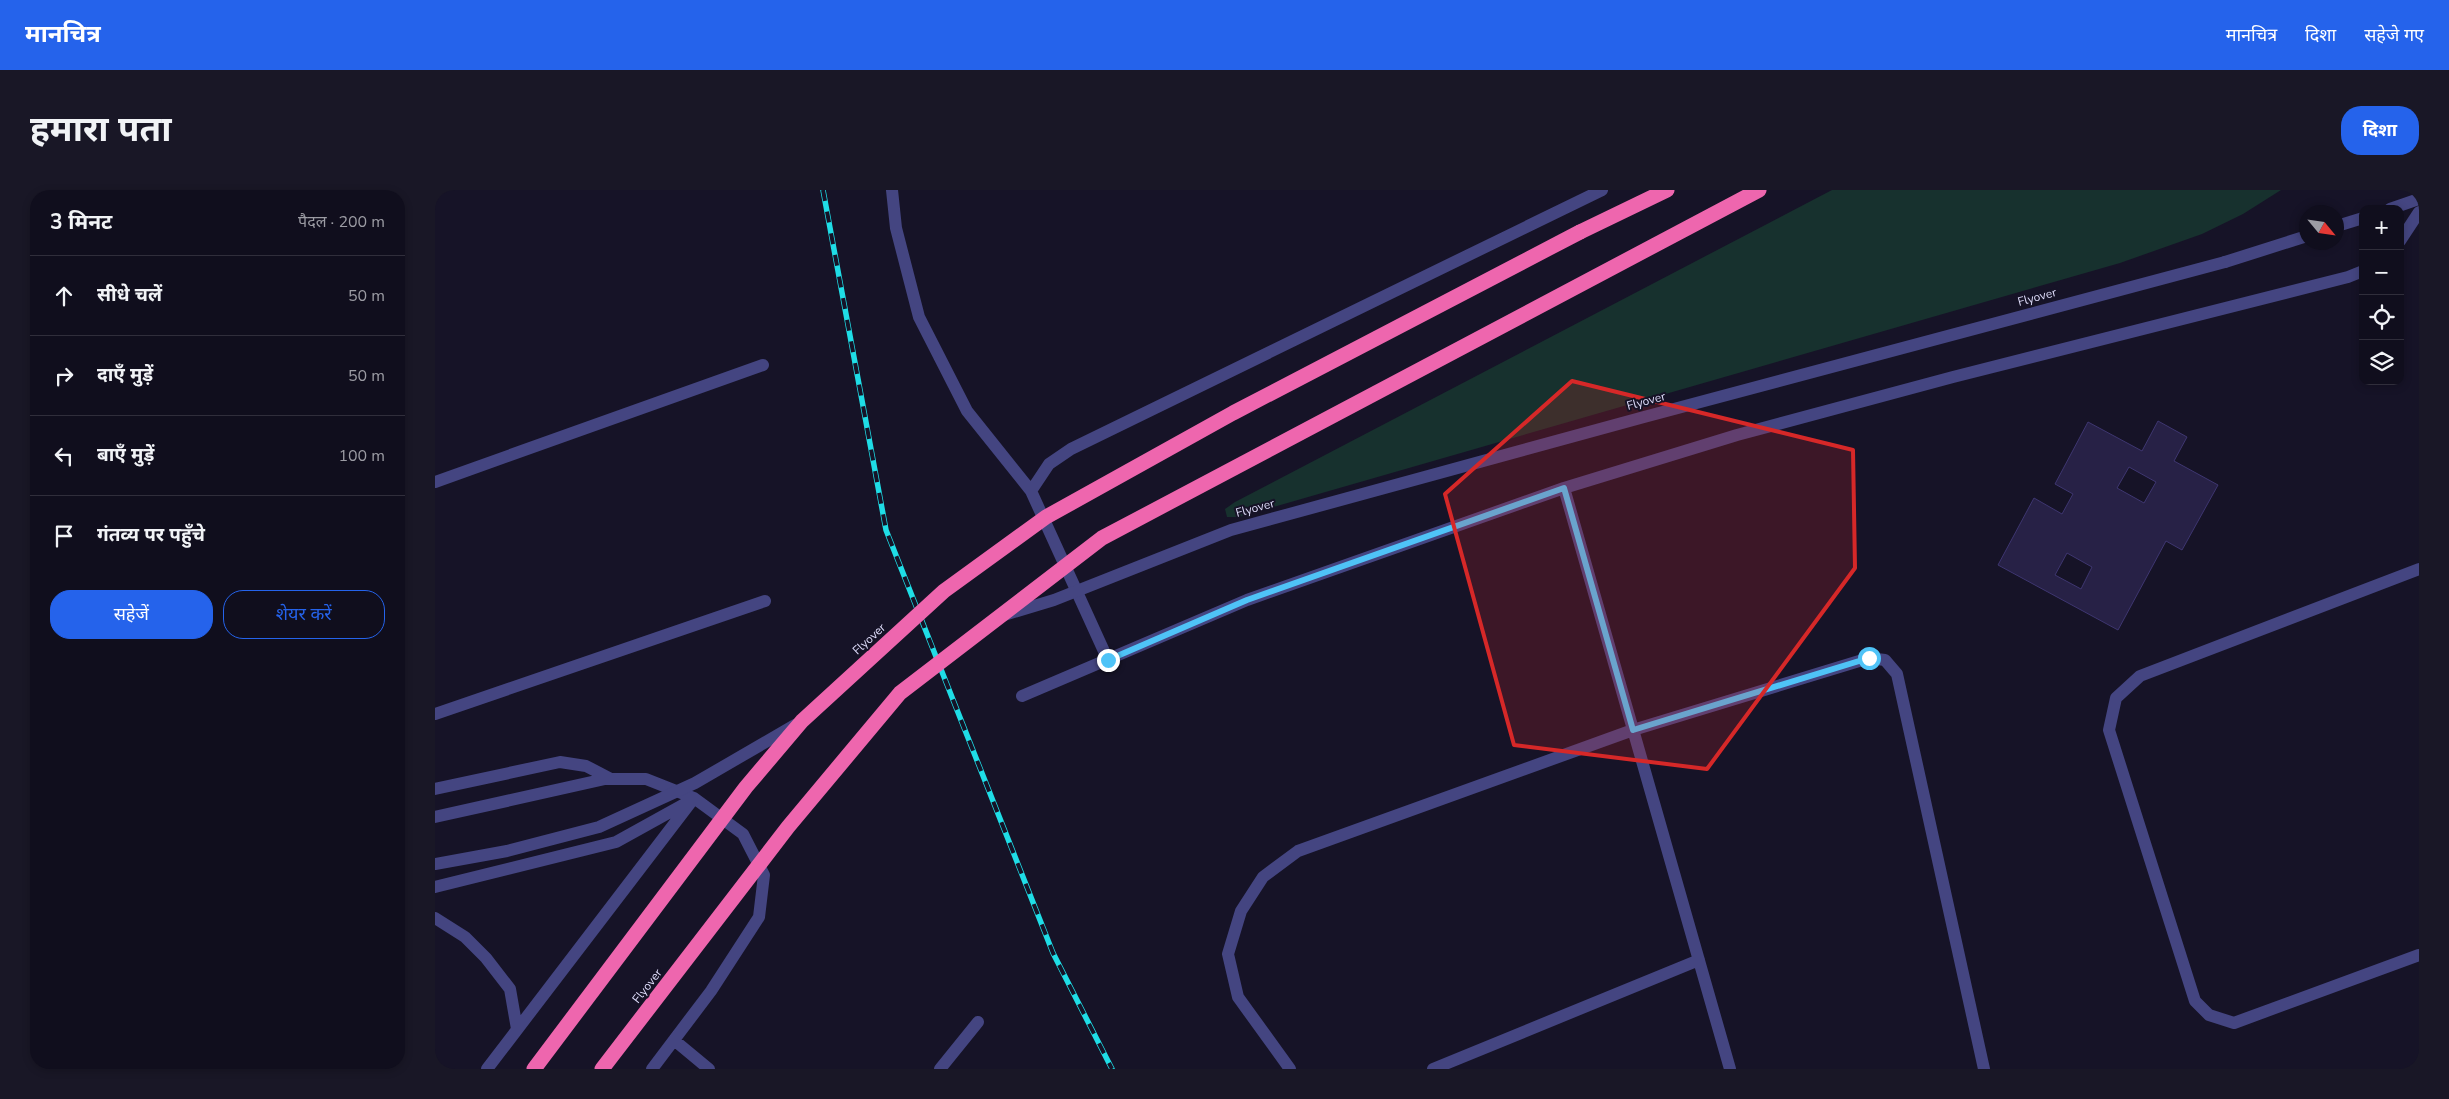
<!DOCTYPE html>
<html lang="hi">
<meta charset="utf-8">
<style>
body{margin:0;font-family:"Nunito Sans","Noto Sans Devanagari",sans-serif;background:#191726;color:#f1f3f6}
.controls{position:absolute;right:15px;top:15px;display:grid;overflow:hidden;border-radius:10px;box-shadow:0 2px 8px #0003}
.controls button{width:45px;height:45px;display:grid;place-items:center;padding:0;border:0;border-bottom:1px solid #302e3b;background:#100e1d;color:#f1f3f6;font:25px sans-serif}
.compass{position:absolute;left:1864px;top:15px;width:45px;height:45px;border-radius:50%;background:#100e1d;box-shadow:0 2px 8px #0003;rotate:119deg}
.stop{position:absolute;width:15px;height:15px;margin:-11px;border:4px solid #4fc3f7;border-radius:50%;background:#fff}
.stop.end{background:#4fc3f7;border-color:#fff;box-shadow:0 1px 5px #0008}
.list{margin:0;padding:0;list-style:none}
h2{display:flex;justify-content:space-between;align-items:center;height:65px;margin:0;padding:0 20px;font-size:21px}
h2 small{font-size:16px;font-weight:400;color:#9c9ca4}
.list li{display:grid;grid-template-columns:32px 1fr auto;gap:15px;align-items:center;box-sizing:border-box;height:80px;padding:0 20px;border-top:1px solid #302e3b}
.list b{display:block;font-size:19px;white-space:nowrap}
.list em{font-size:16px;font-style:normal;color:#9c9ca4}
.actions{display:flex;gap:10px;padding:15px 20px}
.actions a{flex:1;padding:11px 0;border:1px solid #2563eb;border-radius:20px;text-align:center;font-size:18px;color:#2563eb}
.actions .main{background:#2563eb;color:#fff}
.icon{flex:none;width:28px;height:28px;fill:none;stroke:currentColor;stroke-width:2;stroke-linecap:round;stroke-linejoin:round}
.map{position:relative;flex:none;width:1984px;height:879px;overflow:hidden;border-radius:20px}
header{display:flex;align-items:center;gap:30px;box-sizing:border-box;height:70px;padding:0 25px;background:#2563eb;color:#fff}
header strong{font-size:24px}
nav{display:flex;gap:28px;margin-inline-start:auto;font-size:18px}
.intro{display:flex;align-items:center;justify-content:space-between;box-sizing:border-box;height:120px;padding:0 30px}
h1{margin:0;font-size:35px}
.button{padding:12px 22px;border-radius:20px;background:#2563eb;color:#fff;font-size:18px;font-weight:700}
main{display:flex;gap:30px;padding:0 30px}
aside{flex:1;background:#100e1d;border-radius:20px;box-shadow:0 2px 8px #0003}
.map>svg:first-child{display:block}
</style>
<header>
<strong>मानचित्र</strong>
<nav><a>मानचित्र</a><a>दिशा</a><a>सहेजे गए</a></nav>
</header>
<div class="intro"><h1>हमारा पता</h1><a class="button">दिशा</a></div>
<main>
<aside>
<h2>3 मिनट<small>पैदल · 200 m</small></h2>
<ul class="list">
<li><svg class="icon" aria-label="ahead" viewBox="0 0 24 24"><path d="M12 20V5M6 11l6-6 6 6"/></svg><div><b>सीधे चलें</b></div><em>50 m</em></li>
<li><svg class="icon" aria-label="right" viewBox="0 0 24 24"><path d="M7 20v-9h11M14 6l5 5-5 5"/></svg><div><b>दाएँ मुड़ें</b></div><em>50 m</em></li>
<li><svg class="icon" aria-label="left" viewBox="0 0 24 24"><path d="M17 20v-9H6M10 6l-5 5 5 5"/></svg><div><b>बाएँ मुड़ें</b></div><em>100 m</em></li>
<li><svg class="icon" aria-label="arrive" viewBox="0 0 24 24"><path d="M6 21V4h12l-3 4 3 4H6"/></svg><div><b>गंतव्य पर पहुँचे</b></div></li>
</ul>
<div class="actions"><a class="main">सहेजें</a><a>शेयर करें</a></div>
</aside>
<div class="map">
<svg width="1984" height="879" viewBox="0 0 1984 879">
<rect width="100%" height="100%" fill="#161327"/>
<path fill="#17312e" d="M1397,0H1846L1808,24L1767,44L1685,73L804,327H792L790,319L800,312Z"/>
<path fill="#272146" stroke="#3e3670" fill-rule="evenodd" d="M1723,231L1752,247L1739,271L1783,295L1747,360L1731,351L1683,440L1563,375L1599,308L1627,324L1638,304L1620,294L1653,232L1707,261ZM1694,277L1721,292L1709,313L1682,298ZM1632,363L1657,377L1646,399L1620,385Z"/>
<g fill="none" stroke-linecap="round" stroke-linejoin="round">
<path stroke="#444581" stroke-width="12" d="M457,0L461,38L484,127L532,221L596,301
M1955,19L1984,9
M1902,36L1928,28
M1965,51L1984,22
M1790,72L1872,46
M0,292L328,175
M1129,298L1295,879
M1984,379L1705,486L1681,508L1674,540L1760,811L1774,825L1799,833L1984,765
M673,470L596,301L614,274L636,259L1167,0
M587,506L812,410L1129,298L1302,245L1518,187L1913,87L1928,81
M0,524L330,411
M0,599L125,572L151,576L176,589
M0,627L170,589H211L259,608L308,644L329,685L324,727L276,801L217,879
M0,697L181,652L255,611
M0,728L30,747L51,768L75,799L82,839
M239,850L274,879
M52,879L259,608
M505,879L543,832
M855,879L803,807L793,764L806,721L828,687L863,661L1198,540L1434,468L1450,470L1462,484L1549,879
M998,879L1264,770"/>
<path stroke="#ee66ae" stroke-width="15" d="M1145,42L1232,0"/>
<defs>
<path id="rail" d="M388,0L451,340L618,763L677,879"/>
</defs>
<use href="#rail" stroke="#1fdde6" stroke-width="5.5"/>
<use href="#rail" stroke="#161327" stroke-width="4" stroke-dasharray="11" stroke-linecap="butt"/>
<path stroke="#444581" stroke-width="12" d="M569,425L619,410L796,340L1209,227L1790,72
M0,674L72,661L164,637L260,593L360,535"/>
<path stroke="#ee66ae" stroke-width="15" d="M99,879L311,597L367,531L509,401L611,327L798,223L1145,42
M167,879L353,637L465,503L667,348L1324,0"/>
</g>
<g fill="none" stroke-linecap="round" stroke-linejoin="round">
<path stroke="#4fc3f7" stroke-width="6" d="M673,470L812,410L1129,298L1198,540L1434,468"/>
</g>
<path fill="#d62828" fill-opacity="0.2" stroke="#d62828" stroke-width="4" stroke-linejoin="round" d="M1137,191L1418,260L1420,378L1272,579L1079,555L1010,304Z"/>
<g text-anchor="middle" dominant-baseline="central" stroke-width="4" stroke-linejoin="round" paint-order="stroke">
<g font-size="12" fill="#dfddfb" stroke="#161327">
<text transform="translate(1602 107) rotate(-15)">Flyover</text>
<text transform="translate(1211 211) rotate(-15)">Flyover</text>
<text transform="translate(820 318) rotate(-15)">Flyover</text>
<text transform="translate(434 449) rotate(-43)">Flyover</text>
<text transform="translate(212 796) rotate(-52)">Flyover</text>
</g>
</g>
</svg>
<div class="controls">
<button>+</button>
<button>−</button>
<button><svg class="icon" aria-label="locate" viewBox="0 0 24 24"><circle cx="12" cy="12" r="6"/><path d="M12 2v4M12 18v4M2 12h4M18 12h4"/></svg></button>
<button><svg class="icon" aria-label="layers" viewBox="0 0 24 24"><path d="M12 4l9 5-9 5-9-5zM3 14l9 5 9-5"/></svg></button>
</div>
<svg class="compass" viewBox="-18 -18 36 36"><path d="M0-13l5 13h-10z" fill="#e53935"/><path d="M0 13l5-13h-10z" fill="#9c9ca4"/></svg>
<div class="stop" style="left:1434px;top:468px"></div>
<div class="stop end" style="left:673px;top:470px"></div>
</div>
</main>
